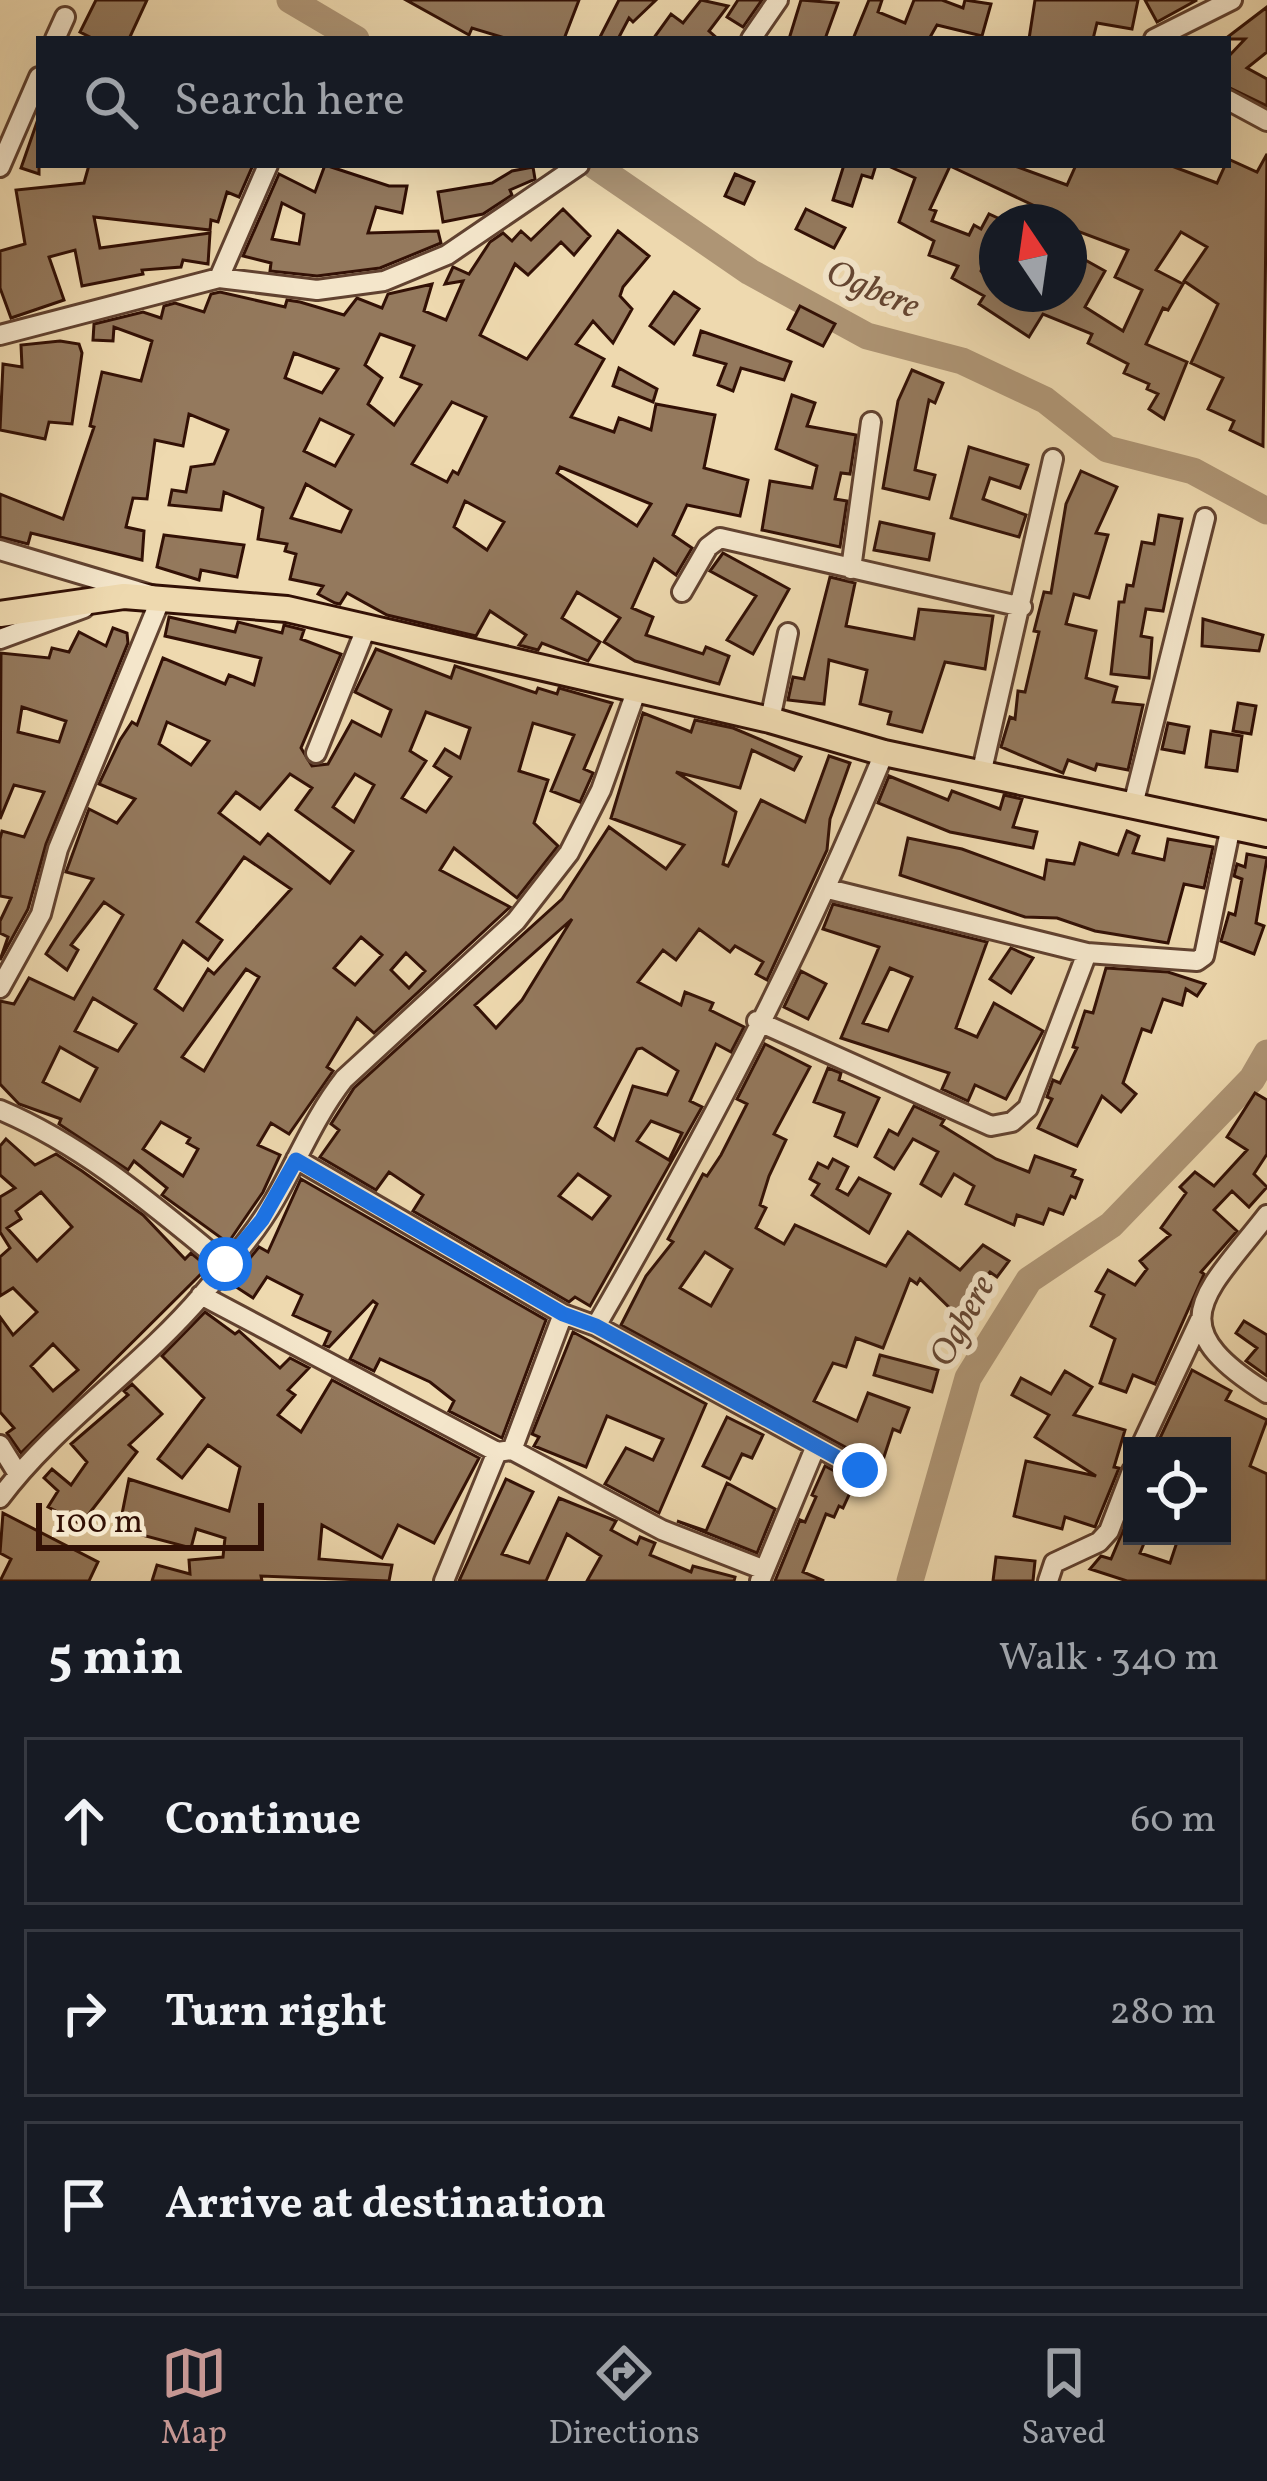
<!DOCTYPE html>
<meta charset="utf-8">
<style>
body{margin:0;font-family:Vollkorn,serif;background:#20242c;color:#f1f3f6}
.controls{position:absolute;right:36px;bottom:36px;display:grid;overflow:hidden;border-radius:0px;box-shadow:0 12px 48px #0002}
.controls button{width:108px;height:108px;display:grid;place-items:center;padding:0;border:0;border-bottom:3px solid #363941;background:#171b24;color:#f1f3f6;font:60px sans-serif}
.compass{position:absolute;left:979px;top:204px;width:108px;height:108px;border-radius:50%;background:#171b24;box-shadow:0 12px 48px #0002;rotate:347deg}
.scale{position:absolute;left:36px;bottom:30px;width:228px;box-sizing:border-box;padding-left:12px;border:6px solid #321005;border-top:0;font-size:33px;line-height:42px;white-space:nowrap;color:#321005;-webkit-text-stroke:9px #f4e6cb;paint-order:stroke}
.stop{position:absolute;width:36px;height:36px;margin:-27px;border:9px solid #1a73e8;border-radius:50%;background:#fff}
.stop.end{background:#1a73e8;border-color:#fff;box-shadow:0 3px 12px #0008}
.list{margin:0;padding:0;list-style:none}
h2{display:flex;justify-content:space-between;align-items:center;height:156px;margin:0;padding:0 48px;font-size:51px}
h2 small{font-size:39px;font-weight:400;color:#9ea1a6}
.list li{display:grid;grid-template-columns:78px 1fr auto;gap:36px;align-items:center;box-sizing:border-box;height:168px;margin:0 24px 24px;padding:0 24px;border:3px solid #363941;border-radius:0px}
.list b{display:block;font-size:45px;white-space:nowrap}
.list em{font-size:39px;font-style:normal;color:#9ea1a6}
.icon{flex:none;width:66px;height:66px;fill:none;stroke:currentColor;stroke-width:2;stroke-linecap:round;stroke-linejoin:round}
.map{position:relative;flex:none;width:1267px;height:1581px;overflow:hidden}
.search{position:absolute;background:#171b24;box-shadow:0 12px 48px #0002;left:36px;right:36px;top:36px;height:132px;display:flex;align-items:center;gap:30px;box-sizing:border-box;padding:0 42px;border-radius:0px;color:#9ea1a6;font-size:45px}
.sheet{height:732px;background:#171b24}
nav{display:flex;justify-content:space-around;align-items:center;box-sizing:border-box;height:168px;border-top:3px solid #363941;background:#171b24;font-size:33px;color:#9ea1a6}
nav a{display:grid;justify-items:center;gap:6px}
nav .on{color:#c59692}
.map>svg:first-child{display:block}
</style>
<div class="map">
<svg width="1267" height="1581" viewBox="0 0 1267 1581">
<rect width="100%" height="100%" fill="#eed9af"/>
<filter id="stains"><feTurbulence type="fractalNoise" baseFrequency=".00167" numOctaves="4"/><feColorMatrix values="0 0 0 0 .2 0 0 0 0 .09 0 0 0 0 .02 0 0 0 .5 -.17"/></filter>
<radialGradient id="worn" r=".72"><stop offset=".6" stop-color="#630" stop-opacity="0"/><stop offset="1" stop-color="#630" stop-opacity=".3"/></radialGradient>
<g fill="none" stroke-linecap="round" stroke-linejoin="round">
<path stroke="#ae9575" stroke-width="27" d="M290,0L356,39
M594,165L750,272L867,336L962,361L1045,400L1107,449L1193,471L1267,511
M910,1581L968,1378L1029,1280L1111,1225L1252,1079L1267,1053"/>
</g>
<path fill="#94795d" stroke="#321005" stroke-width="3" fill-rule="evenodd" d="M96,0H147L129,39H94L80,32Z
M406,0H579L564,39H508L472,28L469,35Z
M619,0H656L633,22L629,18L618,39H599Z
M701,0L728,6L709,31L718,39H653L671,14L683,23Z
M738,0H762L743,27L727,17Z
M801,0L838,3L825,39H789Z
M869,0H882L878,12L905,23L914,0H942L963,8L965,0L991,4L982,36L937,25L929,39H853Z
M1035,0H1138L1132,29L1097,23L1093,39H1029Z
M1145,0H1197L1157,22Z
M1267,7V52L1247,68L1267,79V106L1228,87V57L1245,39H1225Z
M37,122H39V174L21,168Z
M1267,154L1263,446L1230,430L1234,421L1208,409L1223,378L1191,363L1218,304L1184,281L1207,247L1181,232L1156,270L1183,284L1168,310L1163,308L1146,344L1187,362L1164,419L1149,409L1158,394L1147,389L1149,384L1124,373L1128,364L1088,343L1092,334L1043,314L1029,337L979,304L984,296L952,278L958,266L929,255L934,241L899,222L915,178L886,165H1012L1067,185L1076,165H1169L1217,183L1228,159L1257,172ZM950,166L1069,222V228L1128,250L1115,277L1142,290L1123,331L1085,307L1105,271L1078,256L1069,273V294H1039L1033,310L997,294V273L991,283L981,271L1002,220L989,214L981,229L974,225L969,235L932,221L936,211L930,209Z
M89,165H253L239,197L227,192L218,222L211,220L210,230L94,217L100,248L210,233L208,264L183,260L181,267L142,270L143,274L82,286L75,250L49,257L64,300L11,318L0,288V251L25,244L16,190L84,183Z
M325,165L389,186H407L402,213L376,207L368,233L438,231L441,243L380,268L317,276L270,271L271,263L243,256L279,174L315,192ZM282,203L304,214L299,244L272,239Z
M840,165H876L872,178L862,175L852,206L833,200L843,168Z
M533,167L535,179L510,190L512,195L483,214L443,222L438,192L492,183L512,171Z
M735,174L754,182L744,204L725,196Z
M563,209L590,236L574,255L561,242L528,275L515,264L480,335L527,359L618,231L649,256L623,287L620,296L632,309L613,343L593,321L576,344L604,359L571,417L614,432L619,418L651,430L656,404L715,415L704,468L748,480L740,516L687,505L673,535L692,548L676,575L654,559L632,608L653,617L646,635L703,654L706,647L729,656L719,684L635,661L604,642L620,618L577,592L562,618L600,642L588,661L542,643L538,650L519,645L526,635L490,611L476,636L387,615L347,593L340,604L335,603L318,594L323,586L290,579L296,554L285,551L287,544L258,539L263,508L224,492L221,510L169,505L172,490L186,492L191,467L214,464L228,430L189,414L183,446L155,440L147,499L133,498L126,527L144,531L142,560L31,533L28,544L0,537V494L63,519L94,427L90,426L102,372L141,381L152,341L114,327L113,341L93,340L94,324L143,312L161,318L164,306L175,303L204,312L211,294L220,292L285,307L287,300L300,302L344,315L357,298L382,308L388,294L432,284L424,311L446,320L463,281L445,284L453,267L469,274L490,242L503,233L512,241L521,231L531,240ZM380,334L414,346L401,377L421,385L394,425L368,404L382,378L365,365ZM294,353L338,369L322,393L285,378ZM452,402L486,417L458,474L453,471L447,482L412,464ZM320,419L353,435L335,466L304,451ZM560,467L651,504L637,526L557,473ZM306,484L351,510L341,532L291,518ZM465,501L504,522L487,550L454,527Z
M806,209L845,228L834,248L796,229Z
M674,292L699,309L674,344L650,326Z
M800,306L835,324L823,346L788,329Z
M701,331L791,362L784,380L741,368L733,391L718,385L726,364L694,355Z
M60,341L79,344L82,353L72,424L49,422L45,439L0,430L3,364L22,367L21,345Z
M619,368L657,389L653,402L613,386Z
M912,370L943,383L935,403L929,400L915,470L935,475L929,499L883,488L898,401Z
M792,395L815,403L807,426L856,435L850,474L841,473L835,499L847,501L840,547L762,530L770,481L812,488L817,466L776,449Z
M969,447L1028,465L1020,488L990,478L983,499L1026,515L1019,537L951,518Z
M1081,471L1117,487L1096,533L1108,535L1089,598L1074,594L1066,624L1096,631L1086,678L1117,687L1113,702L1143,705L1128,770L1097,764L1095,770L1068,760L1063,773L1001,747L1010,717L1015,719L1018,691L1025,692L1039,632L1034,631L1044,592L1051,593L1066,504Z
M1159,515L1182,519L1163,611L1146,609L1141,636L1152,638L1149,678L1111,674L1119,602H1124L1127,585L1133,586L1142,542L1154,544Z
M880,522L934,534L929,560L874,550Z
M164,535L244,545L237,577L201,570L199,580L157,567Z
M723,553L789,589L753,654L727,640L756,596L710,571Z
M830,577L855,583L846,626L914,639L919,609L993,616L985,669L945,662L922,732L888,724L891,712L860,704L867,670L829,660L824,704L788,700L793,677L804,679Z
M169,617L235,632L238,622L282,633L284,625L304,630L301,639L341,654L301,748L312,766L328,764L352,721L381,736L391,710L355,692L376,649L451,678L455,666L536,693L538,688L557,694L559,688L612,703L584,769L593,773L580,802L551,791L574,735L533,723L519,771L548,780L534,823L558,846L517,898L454,848L440,870L510,907L374,1033L357,1018L327,1067L333,1071L289,1134L271,1123L258,1145L280,1155L263,1192L228,1243L162,1195L167,1188L134,1161L128,1170L59,1124L61,1119L19,1104L0,1084V1001L14,1004L29,978L74,999L123,915L104,902L71,945L78,950L67,970L46,954L93,879L66,872L89,809L117,823L135,799L99,784L120,740L132,722L137,725L163,658L225,684L229,675L254,685L261,658L165,636ZM426,712L470,728L460,758L445,749L434,766L451,777L426,812L402,798L426,761L410,751ZM167,722L209,741L191,765L159,744ZM290,774L312,788L296,810L353,851L330,883L268,834L260,844L219,813L236,792L260,809ZM355,774L374,785L354,822L333,807ZM244,857L291,889L214,974L208,969L183,1010L155,989L183,941L208,960L222,940L197,922ZM361,937L382,955L355,985L334,968ZM406,953L425,971L409,988L391,970ZM246,969L259,977L204,1071L182,1057ZM93,998L136,1024L118,1051L75,1031ZM60,1047L97,1068L80,1101L43,1082ZM161,1122L190,1138L187,1143L198,1149L183,1176L143,1149Z
M1203,619L1263,635L1259,651L1202,646Z
M113,628L127,633L128,643L46,844L28,909L0,960L8,937L0,933V921L11,898L0,896V839L2,831L24,837L44,792L14,785L0,819L1,653L49,658L52,648L69,652L79,632L106,646ZM22,707L66,721L59,742L18,732Z
M1238,703L1256,706L1251,734L1233,731Z
M643,713L691,732L695,720L733,728L801,757L794,770L752,750L740,788L676,772L736,812L723,864L728,866L761,800L805,822L829,756L850,763L830,819L827,850L767,980L756,974L763,962L735,946L730,952L699,929L676,960L663,950L638,982L681,1005L685,992L713,1003L710,1010L744,1027L731,1052L716,1044L690,1101L702,1107L590,1306L575,1297L569,1302L413,1211L423,1195L389,1172L376,1190L320,1157L339,1130L331,1124L354,1088L562,899L609,827L666,869L684,845L611,818ZM572,919L522,1000L496,1028L475,1005ZM642,1048L678,1071L667,1095L633,1086L614,1140L595,1127L637,1049ZM651,1121L682,1133L669,1160L637,1141ZM578,1174L610,1196L592,1219L559,1196Z
M1168,723L1189,727L1184,753L1162,749Z
M1211,731L1242,736L1237,771L1206,767Z
M889,776L948,800L952,791L1000,809L1004,795L1022,799L1013,827L1037,832L1033,848L950,832L878,803Z
M1127,831L1139,836L1133,853L1164,860L1168,839L1213,847L1204,888L1184,884L1168,943L1095,931L1057,918L1025,917L900,875L908,838L962,849L1044,879L1047,860L1074,864L1080,843L1118,855Z
M1247,854L1267,858L1256,923L1264,926L1254,954L1221,941L1229,913L1235,915L1242,879L1234,876L1237,864L1245,867Z
M833,904L987,942L956,1028L977,1037L994,1003L1043,1031L1006,1099L975,1085L968,1101L942,1089L949,1073L841,1038L879,947L823,929ZM890,968L912,977L888,1031L863,1023Z
M1011,948L1033,958L1011,993L990,979Z
M1106,968L1168,972L1205,984L1197,996L1186,989L1182,1005L1163,999L1151,1032L1142,1029L1123,1083L1136,1094L1121,1112L1102,1096L1077,1146L1038,1128L1052,1099L1047,1097L1053,1080L1060,1083L1077,1048L1073,1047L1085,1011L1093,1013Z
M801,971L826,984L808,1019L784,1007Z
M765,1044L810,1067L774,1134L786,1140L769,1176L760,1205L766,1208L756,1228L784,1244L795,1225L886,1266L908,1232L960,1270L983,1245L1009,1261L997,1277L990,1272L956,1314L920,1279L917,1284L910,1279L883,1348L856,1338L846,1367L833,1363L814,1401L857,1421L868,1393L909,1408L900,1432L893,1429L883,1460L860,1455L621,1325L646,1276L673,1242L668,1239L703,1174L707,1176L721,1155L747,1104L737,1099ZM705,1252L732,1269L711,1306L680,1288Z
M828,1068L841,1073L839,1080L879,1098L857,1146L835,1136L844,1113L814,1102Z
M1255,1093L1267,1100V1154L1254,1174L1267,1187L1249,1207L1232,1191L1214,1210L1237,1231L1201,1272L1204,1274L1155,1384L1133,1375L1126,1392L1100,1383L1115,1339L1091,1326L1104,1295L1096,1291L1108,1270L1135,1285L1147,1269L1140,1261L1170,1235L1161,1228L1186,1193L1180,1187L1195,1172L1214,1186L1247,1150L1227,1137Z
M914,1106L944,1120L941,1125L996,1159L1029,1172L1035,1156L1075,1170L1072,1176L1082,1180L1075,1198L1071,1196L1063,1214L1049,1209L1043,1224L1017,1215L1014,1225L966,1204L974,1186L954,1174L941,1196L921,1184L938,1152L913,1139L894,1169L875,1157L889,1130L898,1135Z
M6,1139L35,1165L56,1154L82,1171L143,1215L185,1259L191,1253L208,1267L21,1453L7,1433L14,1428L0,1412V1317L13,1335L37,1312L13,1288L0,1296V1257L10,1248L0,1232V1197L15,1188L0,1175V1146ZM41,1192L72,1227L37,1261L7,1228L21,1219L16,1211ZM53,1344L78,1370L53,1391L31,1366Z
M833,1159L848,1167L837,1189L848,1195L859,1178L890,1194L869,1233L812,1195L819,1184L810,1179L818,1163L828,1168Z
M301,1179L546,1320L502,1438L449,1411L454,1401L430,1382L380,1359L374,1371L350,1359L377,1304L373,1301L329,1347L324,1345L330,1332L293,1315L302,1295L267,1277L253,1298L230,1283L259,1247L268,1252Z
M205,1312L235,1334L239,1331L280,1368L290,1358L309,1368L288,1390L295,1395L278,1415L301,1432L332,1380L479,1458L434,1543L398,1525L382,1558L322,1525L319,1559L392,1565L389,1581L261,1576L262,1581H152L157,1565L190,1574L189,1560L223,1557L225,1538L196,1529L191,1548L119,1529L129,1479L229,1511L240,1467L208,1445L182,1478L158,1459L204,1398L162,1356Z
M1244,1321L1267,1335V1376L1246,1361L1257,1348L1236,1333Z
M573,1332L706,1404L659,1513L605,1484L626,1448L653,1460L663,1439L607,1416L586,1467L534,1446L539,1437L532,1434Z
M880,1355L938,1370L932,1392L874,1375Z
M1192,1370L1231,1391L1226,1400L1267,1420L1250,1466L1267,1474V1581H1127L1090,1569L1101,1556L1111,1559L1131,1512L1132,1536H1147L1140,1553L1170,1563L1179,1536H1222V1446H1173L1160,1438Z
M1065,1371L1092,1387L1074,1415L1125,1430L1114,1467L1119,1468L1095,1527L1065,1517L1062,1529L1014,1516L1026,1461L1096,1476L1035,1437L1049,1415L1012,1395L1021,1378L1051,1394Z
M132,1384L162,1414L129,1445L137,1452L81,1524L48,1507L58,1491L44,1478L52,1469L71,1485L87,1462L71,1444L128,1395L124,1391Z
M727,1417L763,1435L752,1458L742,1454L730,1479L703,1466Z
M825,1466L855,1482L843,1508L839,1506L834,1517L826,1514L803,1572L824,1581H775L800,1520L805,1522L816,1497L812,1495Z
M506,1479L533,1492L502,1554L529,1563L559,1498L616,1521L611,1530L637,1544L640,1537L655,1543L650,1555L691,1572L693,1566L735,1577L734,1581H587L601,1556L567,1534L546,1581H459Z
M727,1483L775,1509L757,1553L677,1521L706,1531Z
M3,1513L98,1562L89,1581H0L11,1559L0,1553Z
M996,1557L1035,1561L1033,1581H993Z"/>
<g fill="none" stroke-linecap="round" stroke-linejoin="round">
<defs>
<path id="minor" d="M55,39L65,17
M751,39L778,0
M1154,39L1232,0
M1228,100L1267,121
M0,167L39,77
M219,278L268,165
M0,335L219,278L317,290L384,281L447,255L579,165
M0,550L161,598L58,849L41,914L0,988
M851,569L871,422
M682,592L708,547L720,538L1022,607
M0,639L84,608
M770,720L788,633
M316,753L365,631
M982,770L1053,459
M1133,805L1205,518
M828,889L1087,953L1197,961L1204,956L1231,826
M757,1021L991,1126L1012,1122L1028,1108L1087,953
M0,1110C85,1146 154,1206 225,1264
M296,1159L563,1314L596,1326L860,1470
M1267,1215C1204,1296 1158,1325 1267,1393
M201,1295L497,1452L512,1450L662,1530L762,1569
M596,1326C703,1141 803,951 884,753
M0,1445L18,1474
M1141,1446L1200,1320
M512,1450L563,1314
M0,1498C53,1426 141,1367 202,1295C227,1265 256,1233 275,1199C298,1159 315,1116 344,1079L516,921L569,853L601,790L637,689
M444,1581L497,1452
M760,1581L815,1448
M1048,1581L1054,1563L1099,1542L1109,1531L1132,1471"/>
<path id="major" d="M0,614L124,596L287,609L770,720L884,753L1267,834"/>
</defs>
<use href="#minor" stroke="#614230" stroke-width="24"/>
<use href="#major" stroke="#321005" stroke-width="30"/>
<use href="#minor" stroke="#f4e6cb" stroke-width="18"/>
<use href="#major" stroke="#eed9af" stroke-width="24"/>
</g>
<g fill="none" stroke-linecap="round" stroke-linejoin="round">
<path stroke="#1a73e8" stroke-width="15" d="M225,1264L262,1220L296,1160L563,1314L596,1326L860,1470"/>
</g>
<g text-anchor="middle" dominant-baseline="central" stroke-width="12" stroke-linejoin="round" paint-order="stroke">
<g font-size="36" font-style="italic" fill="#644532" stroke="#f4e6cb">
<text transform="translate(872 291) rotate(23)">Ogbere</text>
<text transform="translate(964 1322) rotate(-61)">Ogbere</text>
</g>
</g>
<rect width="100%" height="100%" filter="url(#stains)"/>
<rect width="100%" height="100%" fill="url(#worn)"/>
</svg>
<div class="controls">
<button><svg class="icon" aria-label="locate" viewBox="0 0 24 24"><circle cx="12" cy="12" r="6"/><path d="M12 2v4M12 18v4M2 12h4M18 12h4"/></svg></button>
</div>
<svg class="compass" viewBox="-18 -18 36 36"><path d="M0-13l5 13h-10z" fill="#e53935"/><path d="M0 13l5-13h-10z" fill="#9ea1a6"/></svg>
<div class="scale">100 m</div>
<div class="stop" style="left:225px;top:1264px"></div>
<div class="stop end" style="left:860px;top:1470px"></div>
<div class="search"><svg class="icon" aria-label="search" viewBox="0 0 24 24"><circle cx="10" cy="10" r="6"/><path d="M15 15l6 6"/></svg>Search here</div>
</div>
<section class="sheet">
<h2>5 min<small>Walk · 340 m</small></h2>
<ul class="list">
<li><svg class="icon" aria-label="ahead" viewBox="0 0 24 24"><path d="M12 20V5M6 11l6-6 6 6"/></svg><div><b>Continue</b></div><em>60 m</em></li>
<li><svg class="icon" aria-label="right" viewBox="0 0 24 24"><path d="M7 20v-9h11M14 6l5 5-5 5"/></svg><div><b>Turn right</b></div><em>280 m</em></li>
<li><svg class="icon" aria-label="arrive" viewBox="0 0 24 24"><path d="M6 21V4h12l-3 4 3 4H6"/></svg><div><b>Arrive at destination</b></div></li>
</ul>
</section>
<nav>
<a class="on"><svg class="icon" aria-label="map" viewBox="0 0 24 24"><path d="M3 6l6-2 6 2 6-2v14l-6 2-6-2-6 2zM9 4v14M15 6v14"/></svg>Map</a>
<a><svg class="icon" aria-label="directions" viewBox="0 0 24 24"><path d="M12 3l9 9-9 9-9-9zM9 14v-3h6M13 9l2 2-2 2"/></svg>Directions</a>
<a><svg class="icon" aria-label="saved" viewBox="0 0 24 24"><path d="M7 4h10v16l-5-4-5 4z"/></svg>Saved</a>
</nav>
